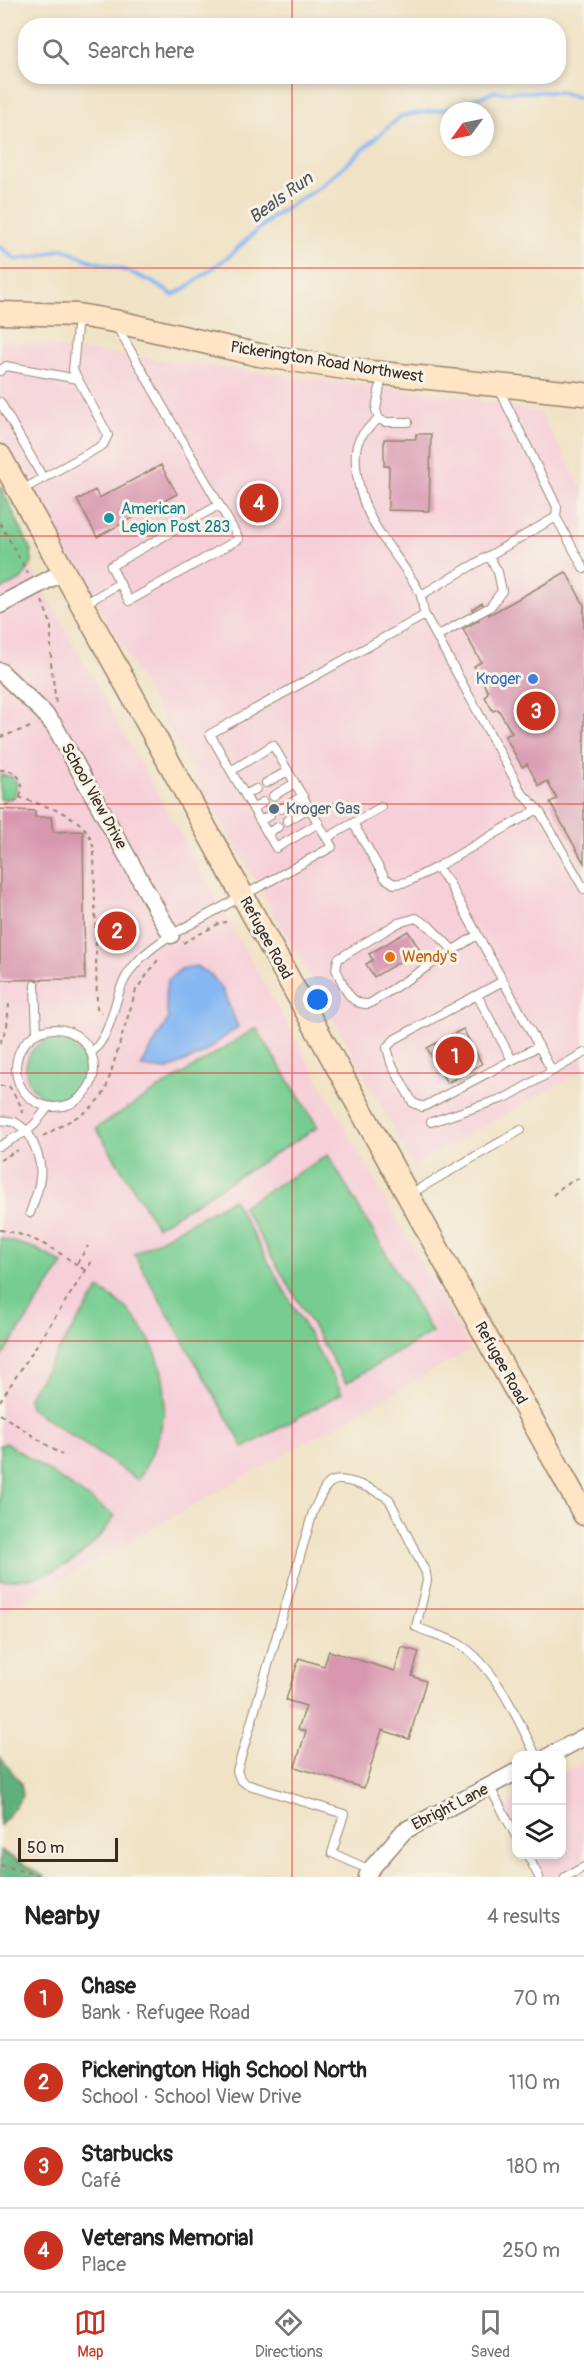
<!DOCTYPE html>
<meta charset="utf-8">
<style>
body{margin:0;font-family:Pangolin,sans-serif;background:#f2f2f2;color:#222}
.controls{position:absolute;right:18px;bottom:18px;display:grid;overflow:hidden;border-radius:12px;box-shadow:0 3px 9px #0003}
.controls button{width:54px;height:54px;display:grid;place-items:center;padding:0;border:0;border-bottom:2px solid #e0e0e0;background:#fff;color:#222;font:30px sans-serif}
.compass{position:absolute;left:440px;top:102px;width:54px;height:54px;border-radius:50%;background:#fff;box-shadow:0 3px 9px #0003;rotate:237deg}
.scale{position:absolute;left:18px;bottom:15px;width:100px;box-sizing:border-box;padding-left:6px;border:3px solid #3b2a1e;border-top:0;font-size:16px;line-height:21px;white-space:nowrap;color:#3b2a1e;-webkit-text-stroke:4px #f7f3e8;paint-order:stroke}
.you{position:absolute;left:318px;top:1000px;width:21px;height:21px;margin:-15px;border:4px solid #fff;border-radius:50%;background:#1a73e8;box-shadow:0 0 0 9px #1a73e833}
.badge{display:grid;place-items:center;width:39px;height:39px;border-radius:50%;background:#c8321e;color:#fff;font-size:20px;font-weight:700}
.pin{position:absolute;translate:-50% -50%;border:3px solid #fff;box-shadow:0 2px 6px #0006}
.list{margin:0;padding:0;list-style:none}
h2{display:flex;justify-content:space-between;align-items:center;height:78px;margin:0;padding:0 24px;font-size:26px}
h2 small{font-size:20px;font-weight:400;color:#767676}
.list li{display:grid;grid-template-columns:39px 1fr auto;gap:18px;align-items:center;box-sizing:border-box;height:84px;padding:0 24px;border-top:2px solid #e0e0e0}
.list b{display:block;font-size:22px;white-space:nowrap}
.list p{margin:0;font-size:20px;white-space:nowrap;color:#767676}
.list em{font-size:20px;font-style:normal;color:#767676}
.icon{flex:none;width:33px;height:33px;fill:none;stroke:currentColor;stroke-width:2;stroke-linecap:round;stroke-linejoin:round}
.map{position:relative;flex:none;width:584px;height:1877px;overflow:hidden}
.search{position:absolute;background:#fff;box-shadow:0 3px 9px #0003;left:18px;right:18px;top:18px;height:66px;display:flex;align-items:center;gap:15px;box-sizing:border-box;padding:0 21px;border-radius:24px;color:#767676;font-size:22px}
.sheet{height:414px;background:#fff}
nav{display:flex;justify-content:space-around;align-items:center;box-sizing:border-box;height:84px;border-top:2px solid #e0e0e0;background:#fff;font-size:16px;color:#767676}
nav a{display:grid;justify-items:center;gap:3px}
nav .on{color:#c8321e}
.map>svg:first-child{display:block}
</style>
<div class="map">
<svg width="584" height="1877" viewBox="0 0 584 1877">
<rect width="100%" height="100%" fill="#f7f3e8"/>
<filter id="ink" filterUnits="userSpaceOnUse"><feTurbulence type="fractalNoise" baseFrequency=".0167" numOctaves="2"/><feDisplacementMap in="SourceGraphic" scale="12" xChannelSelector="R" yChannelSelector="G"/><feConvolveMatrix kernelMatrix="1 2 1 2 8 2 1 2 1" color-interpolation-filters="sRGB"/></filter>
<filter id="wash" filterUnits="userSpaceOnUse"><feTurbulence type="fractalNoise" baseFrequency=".008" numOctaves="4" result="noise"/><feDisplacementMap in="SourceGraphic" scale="24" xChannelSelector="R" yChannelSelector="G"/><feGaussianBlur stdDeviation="1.35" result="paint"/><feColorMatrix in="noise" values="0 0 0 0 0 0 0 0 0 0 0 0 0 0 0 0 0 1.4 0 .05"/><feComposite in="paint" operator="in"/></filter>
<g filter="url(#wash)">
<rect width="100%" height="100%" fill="#f0e2c5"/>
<path fill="#f6cfd8" d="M0,340L470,398L540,413L584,491V1070L413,1165L313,982L0,434Z
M0,513L470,1350L0,1614Z
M584,1762V1877H542L530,1855L562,1854V1774Z
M516,1799V1831L503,1807Z"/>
<path fill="#77cd91" stroke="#597c58" stroke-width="1.5" d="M0,485L31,550L32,563L21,580L0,590Z
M0,775L12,777L17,783L15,795L9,799H0Z
M256,1028L318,1127L157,1227L96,1128Z
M26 1069a30 30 0 1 1 60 0a30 30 0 1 1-60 0Z
M328,1155L432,1332L346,1383L242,1206Z
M233,1199L342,1393L244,1448L134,1254Z
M0,1238L37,1249L63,1264L0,1360Z
M99,1289C107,1294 115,1299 122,1305C135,1315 144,1331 152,1345C176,1393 164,1436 138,1480L30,1408L28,1397Z
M7,1443L115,1516C85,1560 54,1580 0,1581V1445Z"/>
<path fill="#61b07b" stroke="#4e6d4c" stroke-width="1.5" d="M0,1757L21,1783L23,1796L0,1826Z
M0,1850L45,1877H0Z"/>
<path fill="#85b8f3" stroke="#607188" stroke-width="1.5" d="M196,966L212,976L222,989L238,1027L200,1055L166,1070L141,1067L168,1019L165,994L168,980L181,969Z"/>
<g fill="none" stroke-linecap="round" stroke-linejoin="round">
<path stroke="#85b8f3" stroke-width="4" d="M0,247L15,259L36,257L63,249L89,260L130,272L152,282L173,295L186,288L229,256L272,217L320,187L401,116L446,109L494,92H558L584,99"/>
</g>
<g id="blocks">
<path fill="#d896af" d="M416,434H431L429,511L388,510L389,466H384V439H416Z
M161,465L177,494L97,537L77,500L95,490L99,498Z
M566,572L584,605V863L550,802L557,799L547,781L539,786L527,764L522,767L505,736L512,733L498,709L493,711L485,697L488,692L474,666L481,662L463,629L479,620L472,609L482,603L489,615Z
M0,809L35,811V817H51L53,832L83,831L85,979L0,980Z
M408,931L420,950L374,977L366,964L373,960L369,954Z
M463,1029L482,1064L447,1083L427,1048Z
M402,1647L419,1652L412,1676L426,1681L409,1739L382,1730L364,1788L295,1767L306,1731L298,1729L306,1706L286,1700L299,1658L324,1666L329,1651L395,1671Z"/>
</g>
</g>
<g filter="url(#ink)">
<use href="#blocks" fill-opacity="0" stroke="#968672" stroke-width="1.5"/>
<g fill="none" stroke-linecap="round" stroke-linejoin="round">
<defs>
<path id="lane" d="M117,327L239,539L129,601L111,566L219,505
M0,371L6,366L78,379
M382,374L376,410L379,419L385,422H408
M0,402L43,478
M379,419C356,436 353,446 357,475C365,528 396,549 420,593C423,599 422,608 425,615L515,780L521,792L540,812L584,889
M20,491L103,445L108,435L73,370L78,317
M556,517L584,569
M421,595L556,517L557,507L498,387
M83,605L120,583
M437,636L490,607L502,591L498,572L489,556
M231,771L276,848L319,823
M266,783L288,771
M245,795L256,789
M273,796L295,783
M253,809L263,802
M281,809L303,796
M260,821L270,815
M287,821L310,807
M353,823L385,878L394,884L407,882L437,867L449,883L503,981
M267,833L278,827
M327,838L381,807
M437,867L538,809
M452,949L429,926L416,918L398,923L338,959L336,969C343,984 349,1006 369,1004L477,935
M35,985L37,1033
M477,995L512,1060
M16 1068a39 39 0 1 1 78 0a39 39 0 1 1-78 0Z
M539,1046L423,1107L413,1103L391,1063L387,1047L395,1039L503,981C520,1011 536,1041 552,1071
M91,1053C111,1035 112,1009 122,985C132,962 151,948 171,935L332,847L273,745L231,771L210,734L425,615
M0,1120L15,1122L27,1131L0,1146
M431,1122L507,1097L584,1053
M410,1194L521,1130
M30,1213C43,1177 46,1165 27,1131L35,1124L48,1107
M489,1786L516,1836
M527,1854L539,1877
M370,1870L332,1853L344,1814L246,1784L240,1779L237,1771L313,1512C326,1485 327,1473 358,1484C370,1488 379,1492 389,1499L426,1573L427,1581L416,1627C430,1633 446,1637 459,1644C494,1664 519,1721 536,1756
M565,1877L584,1867"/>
<path id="street" d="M0,605L63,572
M0,671L43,712L54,725L171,935
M549,1756L584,1737
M367,1877L370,1870L404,1831L516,1772"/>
<path id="secondary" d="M0,313L78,315L114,321L259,355L371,372L584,394
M0,456L584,1514"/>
</defs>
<use href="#lane" stroke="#968672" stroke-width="10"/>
<use href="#street" stroke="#968672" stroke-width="19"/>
<use href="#secondary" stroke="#968672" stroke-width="25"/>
<path stroke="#968672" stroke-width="2" stroke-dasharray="4.5 4.5" stroke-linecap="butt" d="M0,523L28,574
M42,601L51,624V662L56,704
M0,737L34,726
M0,770C30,768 29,808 0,805
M19,797C50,809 89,814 94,851L97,1008L102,1014
M183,943L220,923L226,922
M0,1043L7,1026L9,1003
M0,1086H9L21,1106L22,1113
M43,1136L89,1110L105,1092L136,990L160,957
M0,1160L18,1150
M553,1195L564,1185L584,1176
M0,1230C34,1235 59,1252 86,1271
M77,1263L88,1246
M0,1401L92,1261
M0,1414L62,1455
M0,1865L45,1877"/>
<use href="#lane" stroke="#fff" stroke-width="8"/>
<use href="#street" stroke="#fff" stroke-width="16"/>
<use href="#secondary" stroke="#ffe4c6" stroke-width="22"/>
</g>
</g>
<path fill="none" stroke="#d62828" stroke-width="1.5" stroke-opacity="0.55" d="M292,0V26M292,76V1877M0,268H584M0,536H584M0,804H584M0,1073H584M0,1341H584M0,1609H584"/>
<circle fill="#0f9aa8" stroke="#f7f3e8" stroke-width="2" cx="109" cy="518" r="6"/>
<circle fill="#3f7fe0" stroke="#f7f3e8" stroke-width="2" cx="533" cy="679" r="6"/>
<circle fill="#5c6f8a" stroke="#f7f3e8" stroke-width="2" cx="274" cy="809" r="6"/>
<circle fill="#e8710a" stroke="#f7f3e8" stroke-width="2" cx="390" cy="957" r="6"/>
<g text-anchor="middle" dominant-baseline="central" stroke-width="6" stroke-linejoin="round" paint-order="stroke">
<g font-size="16" fill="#3b2a1e" stroke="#f7f3e8">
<text transform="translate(327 362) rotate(9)">Pickerington Road Northwest</text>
<text transform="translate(94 796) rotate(61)">School View Drive</text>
<text transform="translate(266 938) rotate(61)">Refugee Road</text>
<text transform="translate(501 1363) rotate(61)">Refugee Road</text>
<text transform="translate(450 1807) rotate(-27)">Ebright Lane</text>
</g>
<g font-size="16" fill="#0d838f" stroke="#f7f3e8" text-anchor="start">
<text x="121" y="509">American<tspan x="121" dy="18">Legion Post 283</tspan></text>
</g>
<g font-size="16" fill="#366cbe" stroke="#f7f3e8" text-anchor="end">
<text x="521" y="679">Kroger</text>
</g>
<g font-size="16" fill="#4e5e75" stroke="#f7f3e8" text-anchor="start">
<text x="286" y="809">Kroger Gas</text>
</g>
<g font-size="16" fill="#c56008" stroke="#f7f3e8" text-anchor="start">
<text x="402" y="957">Wendy's</text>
</g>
<g font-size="18" font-style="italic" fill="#51555e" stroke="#f7f3e8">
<text transform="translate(281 198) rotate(-36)">Beals Run</text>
</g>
</g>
</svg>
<div class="controls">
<button><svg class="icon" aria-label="locate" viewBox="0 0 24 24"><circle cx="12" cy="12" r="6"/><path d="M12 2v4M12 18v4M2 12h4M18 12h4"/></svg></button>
<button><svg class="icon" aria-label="layers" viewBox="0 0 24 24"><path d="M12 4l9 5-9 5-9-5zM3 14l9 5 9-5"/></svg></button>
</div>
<svg class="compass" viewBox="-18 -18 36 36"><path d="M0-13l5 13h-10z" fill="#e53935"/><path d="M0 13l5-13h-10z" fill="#767676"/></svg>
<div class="scale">50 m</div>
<div class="you"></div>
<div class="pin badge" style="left:455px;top:1056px">1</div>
<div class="pin badge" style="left:117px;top:931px">2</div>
<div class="pin badge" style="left:536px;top:711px">3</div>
<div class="pin badge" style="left:259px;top:503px">4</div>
<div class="search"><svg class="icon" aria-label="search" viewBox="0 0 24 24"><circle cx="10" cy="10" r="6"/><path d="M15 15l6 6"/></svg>Search here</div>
</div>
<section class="sheet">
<h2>Nearby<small>4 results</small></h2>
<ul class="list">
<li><span class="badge">1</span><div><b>Chase</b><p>Bank · Refugee Road</p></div><em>70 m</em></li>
<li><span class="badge">2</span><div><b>Pickerington High School North</b><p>School · School View Drive</p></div><em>110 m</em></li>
<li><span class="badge">3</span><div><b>Starbucks</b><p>Café</p></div><em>180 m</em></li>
<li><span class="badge">4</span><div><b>Veterans Memorial</b><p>Place</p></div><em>250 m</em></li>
</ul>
</section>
<nav>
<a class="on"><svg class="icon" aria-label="map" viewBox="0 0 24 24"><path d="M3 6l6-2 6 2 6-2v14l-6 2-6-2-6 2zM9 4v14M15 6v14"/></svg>Map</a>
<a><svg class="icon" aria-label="directions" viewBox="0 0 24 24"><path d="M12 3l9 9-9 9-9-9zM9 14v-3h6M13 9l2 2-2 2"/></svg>Directions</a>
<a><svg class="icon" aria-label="saved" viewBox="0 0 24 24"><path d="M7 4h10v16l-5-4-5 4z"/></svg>Saved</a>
</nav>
